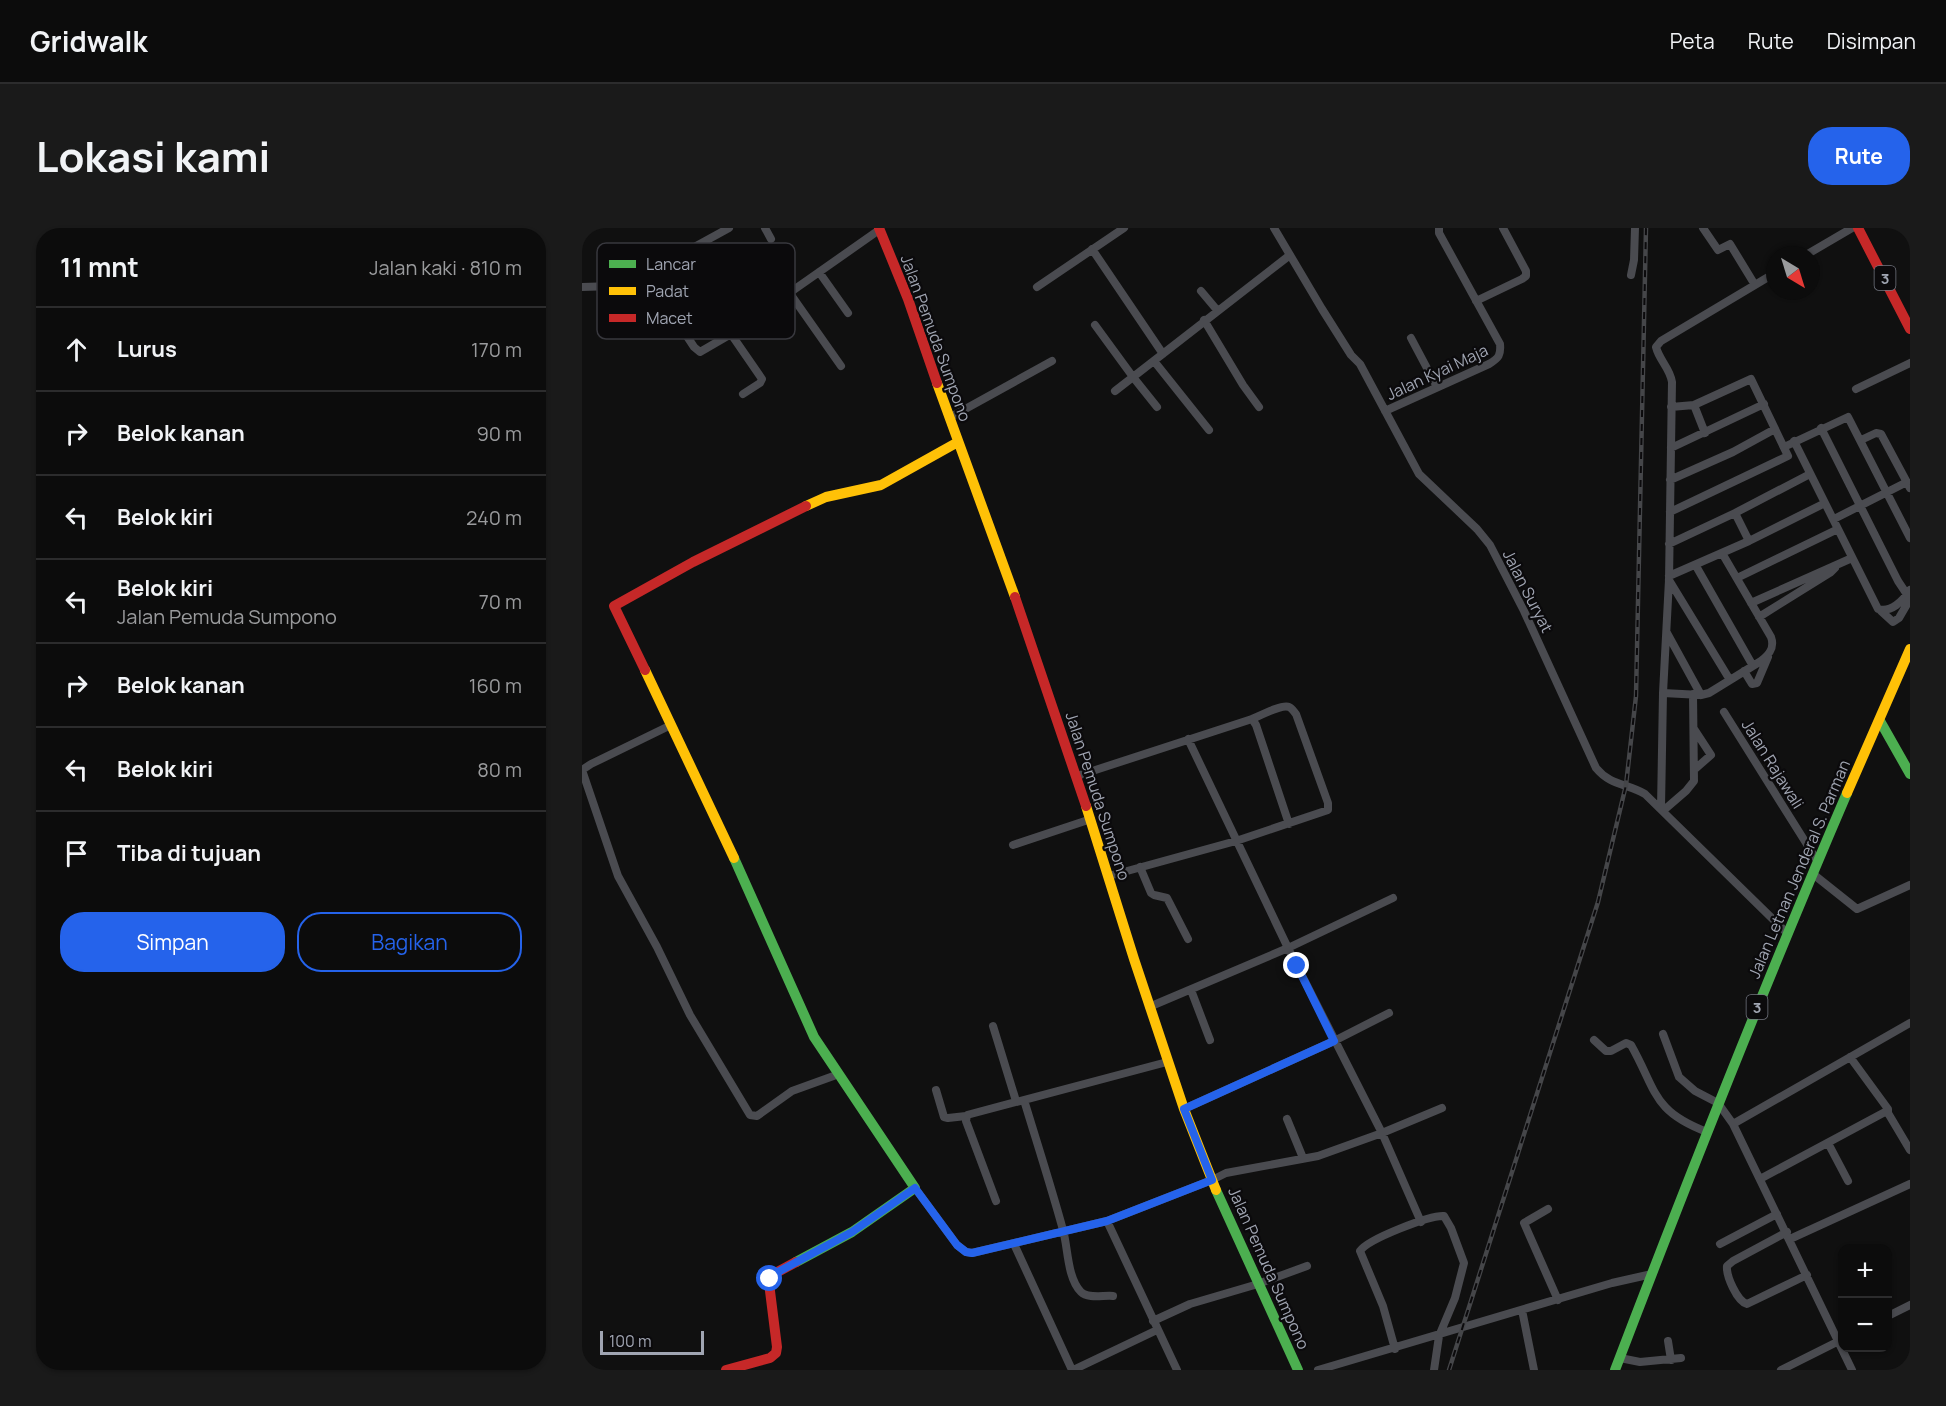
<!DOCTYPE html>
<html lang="id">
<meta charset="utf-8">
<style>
body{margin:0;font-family:Manrope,sans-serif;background:#1a1a1a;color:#f1f3f6}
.controls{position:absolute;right:18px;bottom:18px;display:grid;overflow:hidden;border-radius:12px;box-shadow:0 2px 4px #0004}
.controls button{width:54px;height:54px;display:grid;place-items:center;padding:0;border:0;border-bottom:2px solid #2c2c2d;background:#0c0c0c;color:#f1f3f6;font:30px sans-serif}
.compass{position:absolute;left:1184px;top:18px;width:54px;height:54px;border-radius:50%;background:#0c0c0c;box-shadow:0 2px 4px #0004;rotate:142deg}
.scale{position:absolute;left:18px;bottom:15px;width:104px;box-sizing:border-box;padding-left:6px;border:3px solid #a0a5b2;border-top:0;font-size:16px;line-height:21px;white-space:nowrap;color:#a0a5b2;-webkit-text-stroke:4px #0b0a0c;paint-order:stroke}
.stop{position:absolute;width:18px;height:18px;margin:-14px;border:4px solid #2563eb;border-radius:50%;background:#fff}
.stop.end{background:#2563eb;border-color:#fff;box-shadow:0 2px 6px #0008}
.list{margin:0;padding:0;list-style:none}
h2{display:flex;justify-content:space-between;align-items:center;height:78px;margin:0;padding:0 24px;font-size:26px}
h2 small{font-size:20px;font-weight:400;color:#9a9b9d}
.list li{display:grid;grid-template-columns:39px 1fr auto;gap:18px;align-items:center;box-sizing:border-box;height:84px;padding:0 24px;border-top:2px solid #2c2c2d}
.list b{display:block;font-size:22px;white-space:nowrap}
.list p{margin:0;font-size:20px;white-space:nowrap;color:#9a9b9d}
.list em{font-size:20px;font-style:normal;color:#9a9b9d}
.actions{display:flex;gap:12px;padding:18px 24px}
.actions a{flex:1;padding:14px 0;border:2px solid #2563eb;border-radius:24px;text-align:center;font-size:21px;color:#2563eb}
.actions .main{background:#2563eb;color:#fff}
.icon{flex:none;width:33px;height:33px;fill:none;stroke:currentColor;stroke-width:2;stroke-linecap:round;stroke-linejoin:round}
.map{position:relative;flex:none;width:1328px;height:1142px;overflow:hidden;border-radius:24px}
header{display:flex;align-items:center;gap:36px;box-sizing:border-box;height:84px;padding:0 30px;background:#0c0c0c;border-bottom:2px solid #2c2c2d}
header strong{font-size:28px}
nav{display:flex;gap:33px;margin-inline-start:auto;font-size:21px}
.intro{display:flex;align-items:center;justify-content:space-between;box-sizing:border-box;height:144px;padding:0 36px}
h1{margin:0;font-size:42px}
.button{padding:15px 27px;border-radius:24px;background:#2563eb;color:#fff;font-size:21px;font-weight:700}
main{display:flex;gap:36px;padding:0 36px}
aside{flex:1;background:#0c0c0c;border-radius:24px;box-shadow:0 2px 4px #0004}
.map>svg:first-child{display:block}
</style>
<header>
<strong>Gridwalk</strong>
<nav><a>Peta</a><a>Rute</a><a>Disimpan</a></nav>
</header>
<div class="intro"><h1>Lokasi kami</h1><a class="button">Rute</a></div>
<main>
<aside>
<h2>11 mnt<small>Jalan kaki · 810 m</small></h2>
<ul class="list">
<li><svg class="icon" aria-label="ahead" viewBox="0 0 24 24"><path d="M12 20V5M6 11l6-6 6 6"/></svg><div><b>Lurus</b></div><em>170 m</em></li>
<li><svg class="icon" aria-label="right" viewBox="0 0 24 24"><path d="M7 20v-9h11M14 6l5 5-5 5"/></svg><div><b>Belok kanan</b></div><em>90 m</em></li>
<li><svg class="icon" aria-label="left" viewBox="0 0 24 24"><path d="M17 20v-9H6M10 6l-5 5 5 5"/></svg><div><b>Belok kiri</b></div><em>240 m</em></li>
<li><svg class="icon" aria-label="left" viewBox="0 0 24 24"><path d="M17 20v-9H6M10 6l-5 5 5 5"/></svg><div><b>Belok kiri</b><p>Jalan Pemuda Sumpono</p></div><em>70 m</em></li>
<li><svg class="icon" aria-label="right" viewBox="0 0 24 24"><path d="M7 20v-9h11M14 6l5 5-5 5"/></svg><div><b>Belok kanan</b></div><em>160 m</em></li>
<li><svg class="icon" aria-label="left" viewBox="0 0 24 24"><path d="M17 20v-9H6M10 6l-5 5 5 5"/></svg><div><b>Belok kiri</b></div><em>80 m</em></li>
<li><svg class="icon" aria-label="arrive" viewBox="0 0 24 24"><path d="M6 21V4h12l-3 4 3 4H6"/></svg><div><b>Tiba di tujuan</b></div></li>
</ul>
<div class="actions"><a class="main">Simpan</a><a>Bagikan</a></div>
</aside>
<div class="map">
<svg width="1328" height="1142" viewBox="0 0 1328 1142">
<rect width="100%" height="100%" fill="#101010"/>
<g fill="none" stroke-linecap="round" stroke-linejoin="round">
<path stroke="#4a4b50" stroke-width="8" d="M183,0L189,11
M692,0L740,81L769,127L778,136L837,246L895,301L908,317L942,383L1014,540C1029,558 1044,555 1063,566L1205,705
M1121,0L1136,22L1148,16L1173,57
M510,21L581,126
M1224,27L1270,0
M237,44L266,85
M64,46L112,119L118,124L149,106L297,2
M1049,47L1052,32L1053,0
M0,59L32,58L54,51L147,0
M455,59L542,0
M619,63L635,82
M207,64L259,138
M894,73L940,51L944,48V43L921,0
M622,92L661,157L677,179
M513,97L551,149L575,179
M149,106L180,151L178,155L161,166
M829,110L855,159
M572,133L627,202
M1274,161L1328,135
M533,163L708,27
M1112,177L1123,205
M803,183L907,136C917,130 919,127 918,116L857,5V0
M367,190L470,133
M1239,200L1316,353L1328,371L1317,390L1311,394L1299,383
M1279,212L1294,205L1299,206L1328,260
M1212,213L1296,381C1309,385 1321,373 1328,362
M1202,219L1266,189L1328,310
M1089,220L1182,176
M1088,252L1151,224L1193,201
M1088,284L1206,228L1169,151L1112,177L1089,179
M1153,285L1167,313
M1252,291L1325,254
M1087,316L1153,285L1228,246
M1114,338L1171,438
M1087,348L1167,313L1243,275
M1155,350L1256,301
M1087,352L1148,452
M1169,375L1270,330
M1177,389L1249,344L1253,340
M1085,405L1119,467
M1162,443L1170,456L1175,455L1186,429
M1081,465L1119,467L1127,465L1179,433C1187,427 1193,420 1189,409L1140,325
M1142,484L1236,634
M87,498L9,536L0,542L36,648L75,719L108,787L168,887L175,888L210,863L257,846
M1112,501L1129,527L1113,541
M606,511L706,720L800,905L839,994
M495,548L670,491L674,497L707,596
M1079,580L1081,465L1087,352L1090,154C1088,140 1077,132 1074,119L1079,113L1193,45
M1082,582L1104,563L1112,553L1111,466
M431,617L509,591
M558,639L569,665L572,667L585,670L606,711
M1231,646L1275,681L1328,657
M527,648L654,613L746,582V575L714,486C712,484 710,480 707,479C700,476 677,488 670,491
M609,762L628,812
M567,779L706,720L811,670
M411,798L434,873
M1081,806L1097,849L1113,863L1136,875L1151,896L1270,1142
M1012,812L1024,823H1029L1044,815L1049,817C1075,863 1070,883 1125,904
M1268,829L1306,881V885
M354,862L362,889L366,890L384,888
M442,872C455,915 469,958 481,1002C486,1019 485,1050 499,1064C506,1071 522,1067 531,1068
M602,881L752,813L807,785
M705,891L721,930
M1151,896L1328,795
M1246,915L1266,953
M1178,951L1303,884L1306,885L1328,922
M333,960L375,1017L384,1024L390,1025L525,993L630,952L644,945L736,928L800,905L860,880
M414,973L384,893L385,887L585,834
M966,981L942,995L976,1072
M525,993L595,1142
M1205,1004L1151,1033L1145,1038C1144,1048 1155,1073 1165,1076L1225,1047
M1208,1011L1328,956
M432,1016L490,1142
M1138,1016L1195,986
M940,1082L952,1142
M1306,1088L1328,1077
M571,1093L608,1076L676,1056L725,1038
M1086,1113L1089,1132
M813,1121L801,1078L778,1023C786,1011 848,987 862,988L869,1000L882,1035L873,1070L857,1108L852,1142
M1038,1130L1058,1134L1099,1130
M491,1142L575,1102
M736,1142L1030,1055L1070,1046
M1199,1142L1259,1112"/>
<path stroke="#4caf50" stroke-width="10" d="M1298,493L1328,546
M152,630L232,809L333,960L270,1004L214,1034
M634,962L716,1142
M1033,1142C1107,948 1183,756 1265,565"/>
<path stroke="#ffc107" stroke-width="10" d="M355,155L433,369
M224,278L244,269L299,257L376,214
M63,442L152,630
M1265,565L1328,421
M504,578L552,731L602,881L634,962"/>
<path stroke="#c62828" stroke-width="10" d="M297,0L326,71L355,155
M1276,0L1328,101
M433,369L504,578
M63,442L32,378L111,334L224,278
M144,1142L188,1130L194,1125L195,1119L187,1055L190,1047L214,1034"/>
<defs>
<path id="rail" d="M867,1142L1016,674L1044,557L1054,468L1064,0"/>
</defs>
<use href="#rail" stroke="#454649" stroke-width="4.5"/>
<use href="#rail" stroke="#0b0a0c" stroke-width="2" stroke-dasharray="7" stroke-linecap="butt"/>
</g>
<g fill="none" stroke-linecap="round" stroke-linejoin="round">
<path stroke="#2563eb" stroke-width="8" d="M188,1051L196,1044L270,1004L333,960L375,1017L384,1024L390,1025L525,993L630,952L602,881L752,813L715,738"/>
</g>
<g text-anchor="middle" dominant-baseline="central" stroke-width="4.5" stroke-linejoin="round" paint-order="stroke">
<g fill="#0b0a0c" stroke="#737680" stroke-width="1.5">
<rect x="1292.5" y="38" width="21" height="24" rx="4.5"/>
<rect x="1164.5" y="767" width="21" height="24" rx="4.5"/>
</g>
<g font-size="15" font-weight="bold" fill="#a0a5b2">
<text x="1303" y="50">3</text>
<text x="1175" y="779">3</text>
</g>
<g font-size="16" fill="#a0a5b2" stroke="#0b0a0c">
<text transform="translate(354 110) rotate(70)">Jalan Pemuda Sumpono</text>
<text transform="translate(855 144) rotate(-25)">Jalan Kyai Maja</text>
<text transform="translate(946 363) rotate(63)">Jalan Suryat</text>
<text transform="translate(1191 536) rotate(58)">Jalan Rajawali</text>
<text transform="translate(516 568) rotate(72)">Jalan Pemuda Sumpono</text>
<text transform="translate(1217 641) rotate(-67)">Jalan Letnan Jenderal S. Parman</text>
<text transform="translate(687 1040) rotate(66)">Jalan Pemuda Sumpono</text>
</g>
</g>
<rect x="15" y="15" width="198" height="96" rx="9" fill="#0b0a0c" stroke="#38383e" stroke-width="1.5"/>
<rect x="27" y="32" width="27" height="8" fill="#4caf50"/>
<rect x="27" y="59" width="27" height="8" fill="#ffc107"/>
<rect x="27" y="86" width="27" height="8" fill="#c62828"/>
<g font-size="16" fill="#a0a5b2">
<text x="64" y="42">Lancar</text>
<text x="64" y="69">Padat</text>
<text x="64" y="96">Macet</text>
</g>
</svg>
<div class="controls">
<button>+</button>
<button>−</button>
</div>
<svg class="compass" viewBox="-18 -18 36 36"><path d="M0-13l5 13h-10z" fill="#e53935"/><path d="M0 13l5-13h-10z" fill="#9a9b9d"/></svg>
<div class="scale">100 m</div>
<div class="stop" style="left:188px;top:1051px"></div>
<div class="stop end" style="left:715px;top:738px"></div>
</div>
</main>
